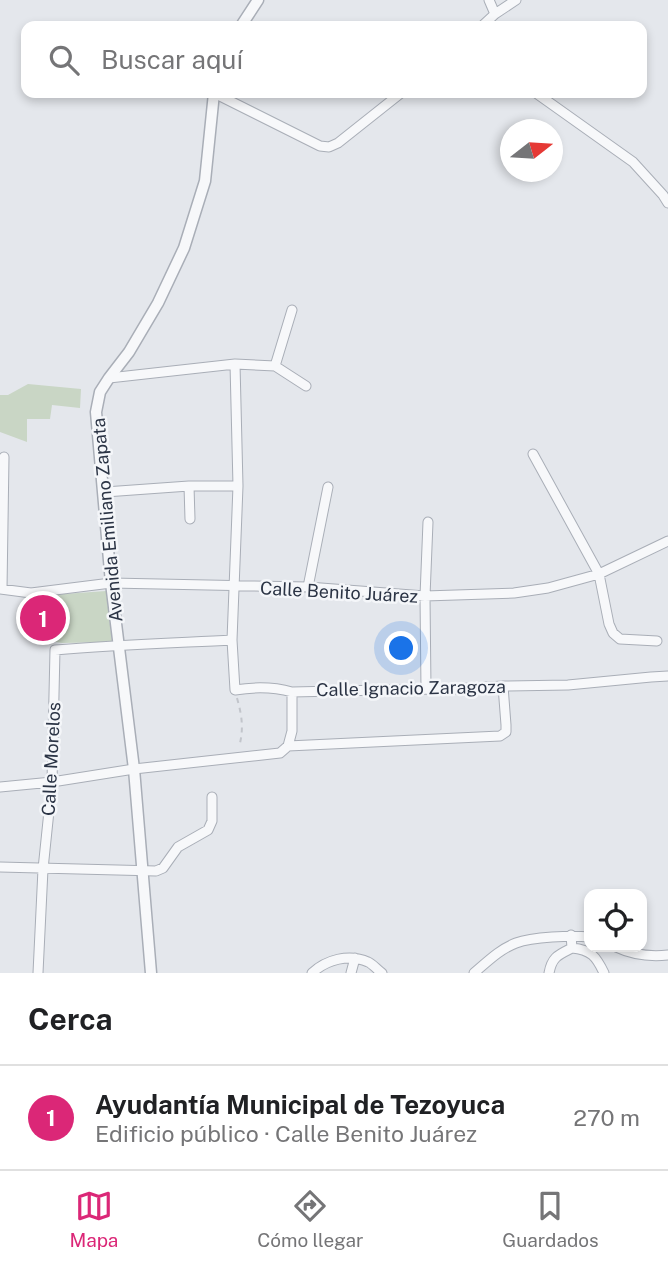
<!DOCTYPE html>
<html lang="es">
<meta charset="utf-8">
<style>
body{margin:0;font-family:"Public Sans",sans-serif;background:#f6f6f6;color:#202124}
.controls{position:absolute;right:21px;bottom:21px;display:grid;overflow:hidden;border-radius:14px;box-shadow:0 4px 10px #0003}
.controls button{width:63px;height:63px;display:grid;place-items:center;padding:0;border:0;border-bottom:2px solid #e0e0e0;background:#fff;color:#202124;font:35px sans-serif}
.compass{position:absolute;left:500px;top:119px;width:63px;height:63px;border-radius:50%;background:#fff;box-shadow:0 4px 10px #0003;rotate:73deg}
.you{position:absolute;left:402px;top:649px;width:24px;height:24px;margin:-18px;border:5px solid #fff;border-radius:50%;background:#1a73e8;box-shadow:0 0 0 10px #1a73e833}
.badge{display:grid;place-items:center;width:46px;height:46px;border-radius:50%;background:#db2777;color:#fff;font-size:23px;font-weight:700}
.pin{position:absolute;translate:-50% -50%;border:4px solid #fff;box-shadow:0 2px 7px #0006}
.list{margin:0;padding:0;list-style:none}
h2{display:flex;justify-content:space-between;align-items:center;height:91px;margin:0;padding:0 28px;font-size:30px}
h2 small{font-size:23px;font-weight:400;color:#757577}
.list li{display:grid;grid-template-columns:46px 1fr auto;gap:21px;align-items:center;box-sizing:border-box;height:105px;padding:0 28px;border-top:2px solid #e0e0e0}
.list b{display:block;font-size:26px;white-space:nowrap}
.list p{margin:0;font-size:23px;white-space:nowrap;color:#757577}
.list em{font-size:23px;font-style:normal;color:#757577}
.icon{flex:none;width:38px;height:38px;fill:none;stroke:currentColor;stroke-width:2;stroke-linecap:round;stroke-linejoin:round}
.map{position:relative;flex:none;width:668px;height:973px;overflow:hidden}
.search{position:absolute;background:#fff;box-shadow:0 4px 10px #0003;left:21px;right:21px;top:21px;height:77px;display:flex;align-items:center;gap:18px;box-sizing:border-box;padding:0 24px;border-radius:14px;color:#757577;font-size:26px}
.sheet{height:196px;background:#fff}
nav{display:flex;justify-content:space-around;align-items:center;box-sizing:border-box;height:98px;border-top:2px solid #e0e0e0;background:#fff;font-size:19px;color:#757577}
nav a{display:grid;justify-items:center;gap:4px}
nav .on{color:#db2777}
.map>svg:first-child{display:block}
</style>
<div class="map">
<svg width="668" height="973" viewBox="0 0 668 973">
<rect width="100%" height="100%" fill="#e4e7ec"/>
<path fill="#c9d6c5" d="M28,384L81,389L80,408L52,405L50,419H27V442L0,432V395H8Z
M106,591L112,642L62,643L51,641L50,595Z"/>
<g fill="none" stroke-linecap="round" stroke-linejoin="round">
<defs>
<path id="minor" d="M489,0L495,14
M482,26L495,14L516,0
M214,93L320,146L329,147L338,143L401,93
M536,93L633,162L663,195L668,203
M235,364L238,486L232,640L235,690C253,687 274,687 292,692L426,689L438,690L503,686L568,685L651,677L668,676
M275,366L292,310
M109,378L235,364L275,366L306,386
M533,454L599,574L609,624L613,633L620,639L657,641
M189,486L190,519
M105,492L189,486H238
M308,587L328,487
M0,589L31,593L111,583L308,587L425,596L514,593L548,588L599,574L668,541
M2,589L4,457
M426,689L425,596L428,522
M288,746L500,736L506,732V725L503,686
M0,787L52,782L134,769L280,753L288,746L292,731V692
M0,867L156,871L163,868L178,847L208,830L212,821V797
M616,947C633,955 649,957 668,955
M572,948C591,950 596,956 604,973
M38,973L43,869L52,782L55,650C114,645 173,643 232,640
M312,973C326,960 349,953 368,962C373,964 377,970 382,973
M351,973L355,958
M474,973C487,962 500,949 516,943C532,937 572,935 589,937
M549,973C552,957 558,955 572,948L571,935"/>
<path id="tertiary" d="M241,26L258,0
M151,973L134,769L111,583L96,412L100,392L109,378L129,352L158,303L184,248L205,181L214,93"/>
</defs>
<use href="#minor" stroke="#a9aeb7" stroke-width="11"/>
<use href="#tertiary" stroke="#a9aeb7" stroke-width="13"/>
<path stroke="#c2c5cb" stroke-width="2" stroke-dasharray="5 5" stroke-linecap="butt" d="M237,698C242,716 244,729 239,747"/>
<use href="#minor" stroke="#f7f8fa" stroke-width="9"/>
<use href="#tertiary" stroke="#f7f8fa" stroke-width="10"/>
</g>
<g text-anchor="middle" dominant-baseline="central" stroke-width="5" stroke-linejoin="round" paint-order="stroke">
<g font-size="18" fill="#2b3445" stroke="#f4f6f9">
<text transform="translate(107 520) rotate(-95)">Avenida Emiliano Zapata</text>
<text transform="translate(339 592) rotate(3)">Calle Benito Juárez</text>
<text transform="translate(411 688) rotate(-1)">Calle Ignacio Zaragoza</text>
<text transform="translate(51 759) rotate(-87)">Calle Morelos</text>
</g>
</g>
</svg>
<div class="controls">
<button><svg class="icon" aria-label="locate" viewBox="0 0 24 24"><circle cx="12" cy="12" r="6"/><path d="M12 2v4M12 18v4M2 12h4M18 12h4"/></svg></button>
</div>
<svg class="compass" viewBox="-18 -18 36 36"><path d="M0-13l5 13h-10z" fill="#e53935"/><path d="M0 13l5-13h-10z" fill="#757577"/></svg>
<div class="you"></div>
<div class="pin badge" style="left:43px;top:618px">1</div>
<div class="search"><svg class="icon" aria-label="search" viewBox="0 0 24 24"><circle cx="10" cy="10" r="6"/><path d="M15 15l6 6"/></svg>Buscar aquí</div>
</div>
<section class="sheet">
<h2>Cerca<small></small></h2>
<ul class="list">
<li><span class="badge">1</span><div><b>Ayudantía Municipal de Tezoyuca</b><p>Edificio público · Calle Benito Juárez</p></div><em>270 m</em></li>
</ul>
</section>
<nav>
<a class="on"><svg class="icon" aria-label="map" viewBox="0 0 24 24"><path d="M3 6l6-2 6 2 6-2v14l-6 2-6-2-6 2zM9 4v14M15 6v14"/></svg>Mapa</a>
<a><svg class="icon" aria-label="directions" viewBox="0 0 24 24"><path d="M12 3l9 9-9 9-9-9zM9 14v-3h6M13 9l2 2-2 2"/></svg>Cómo llegar</a>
<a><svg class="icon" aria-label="saved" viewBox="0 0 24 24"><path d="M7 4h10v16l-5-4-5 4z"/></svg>Guardados</a>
</nav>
